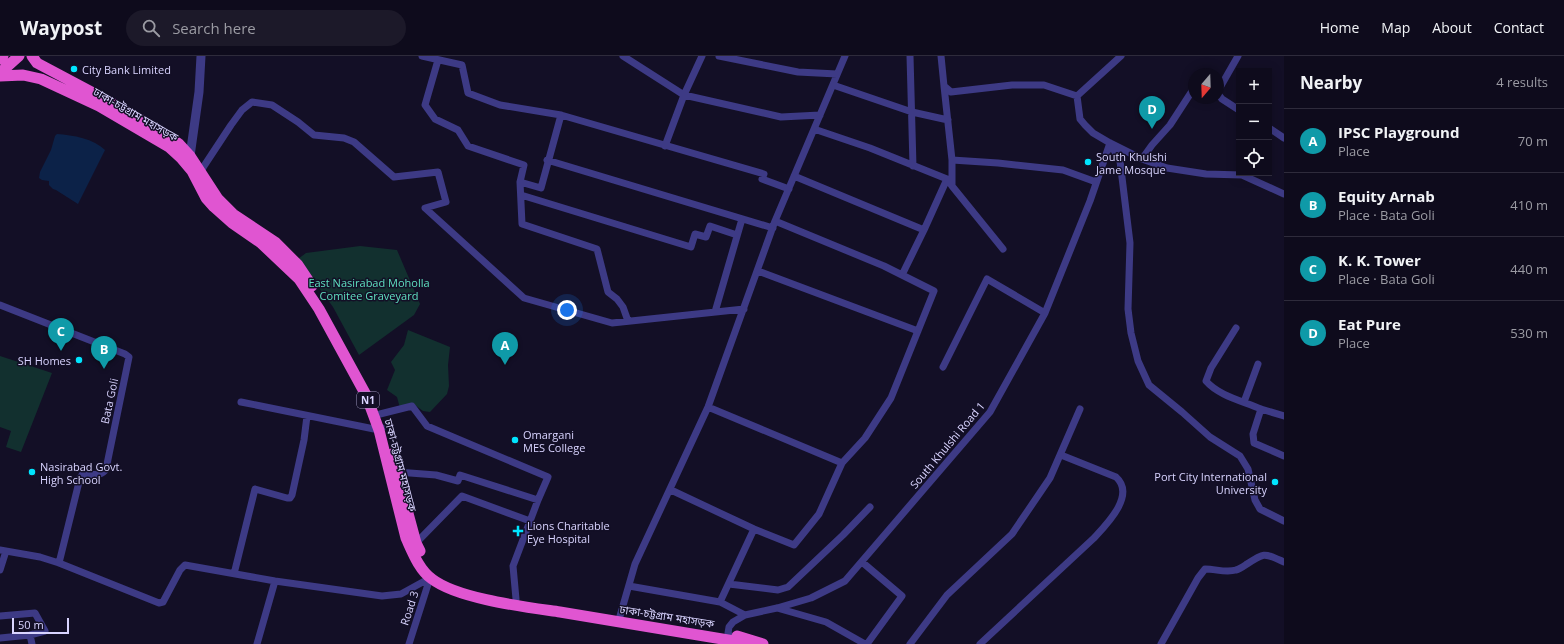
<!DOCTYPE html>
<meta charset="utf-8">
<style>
body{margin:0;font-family:"Open Sans","Noto Sans Bengali",sans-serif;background:#1c1929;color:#f1f3f6}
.controls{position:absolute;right:12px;top:12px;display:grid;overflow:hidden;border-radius:0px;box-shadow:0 2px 10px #0003}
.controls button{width:36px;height:36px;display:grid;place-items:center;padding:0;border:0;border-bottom:1px solid #2e2b3b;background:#0e0b1c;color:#f1f3f6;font:20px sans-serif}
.compass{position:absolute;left:1188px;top:12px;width:36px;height:36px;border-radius:50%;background:#0e0b1c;box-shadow:0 2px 10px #0003;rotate:199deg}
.scale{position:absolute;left:12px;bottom:10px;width:57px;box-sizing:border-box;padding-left:4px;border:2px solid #d9d4ff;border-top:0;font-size:11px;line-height:14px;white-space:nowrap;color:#d9d4ff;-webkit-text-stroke:3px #130f26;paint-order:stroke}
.you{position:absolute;left:567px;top:254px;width:14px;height:14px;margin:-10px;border:3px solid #fff;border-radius:50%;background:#1a73e8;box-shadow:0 0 0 6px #1a73e833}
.badge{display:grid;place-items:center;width:26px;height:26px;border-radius:50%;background:#0b8043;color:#fff;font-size:13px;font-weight:700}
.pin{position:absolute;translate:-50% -33px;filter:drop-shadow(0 1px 2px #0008)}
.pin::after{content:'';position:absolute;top:21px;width:14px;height:12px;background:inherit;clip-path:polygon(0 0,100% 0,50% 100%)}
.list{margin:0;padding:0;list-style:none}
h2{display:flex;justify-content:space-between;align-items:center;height:52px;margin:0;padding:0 16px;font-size:17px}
h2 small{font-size:13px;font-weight:400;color:#9b9ba3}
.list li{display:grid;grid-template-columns:26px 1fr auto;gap:12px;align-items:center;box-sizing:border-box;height:64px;padding:0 16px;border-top:1px solid #2e2b3b}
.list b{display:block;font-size:15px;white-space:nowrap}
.list p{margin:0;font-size:13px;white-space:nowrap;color:#9b9ba3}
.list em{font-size:13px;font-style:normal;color:#9b9ba3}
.icon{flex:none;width:22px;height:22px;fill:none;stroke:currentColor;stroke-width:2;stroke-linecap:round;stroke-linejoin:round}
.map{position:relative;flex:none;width:1284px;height:588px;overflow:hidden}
header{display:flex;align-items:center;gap:24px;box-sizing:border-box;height:56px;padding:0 20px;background:#0e0b1c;border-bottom:1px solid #2e2b3b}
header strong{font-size:19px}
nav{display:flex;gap:22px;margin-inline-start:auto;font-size:14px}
.search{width:280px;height:36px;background:#1c1929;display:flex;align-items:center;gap:10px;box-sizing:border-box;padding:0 14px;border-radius:22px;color:#9b9ba3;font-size:15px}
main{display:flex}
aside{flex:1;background:#0e0b1c}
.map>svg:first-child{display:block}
</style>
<header>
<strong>Waypost</strong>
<div class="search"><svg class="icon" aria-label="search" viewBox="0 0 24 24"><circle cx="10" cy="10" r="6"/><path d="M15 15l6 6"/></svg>Search here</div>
<nav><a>Home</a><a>Map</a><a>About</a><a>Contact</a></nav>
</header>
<main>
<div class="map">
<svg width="1284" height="588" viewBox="0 0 1284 588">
<rect width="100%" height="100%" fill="#130f26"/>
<path fill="#12302f" d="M360,190L397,194L420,248L414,259L359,299L333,251L298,203L306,197Z
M408,274L450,291L448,309L449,330L447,338L430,356L423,355L415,349L400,352L397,341L387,334L395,314L391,306L404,289Z
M0,300L52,317L21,396L6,391L11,375L0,371Z"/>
<path fill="#0c2248" d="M57,78C73,79 94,83 105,94L78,148L56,134L53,133L49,129V125L42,124L39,122L40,116L51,94L55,80Z"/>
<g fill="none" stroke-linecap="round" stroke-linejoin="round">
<path stroke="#3d3a85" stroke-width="7" d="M422,0L462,9L468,37L500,49L561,59L764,118L762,123L789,133
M623,0L684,39L781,61L820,59
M719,0L798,16L837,18
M910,0L913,110
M941,0L944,30L951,36L1012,29H1044L1077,40L1080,63L1085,69L1093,77L1110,87L1142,103L1167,112L1206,118L1242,119L1284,138
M438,4L425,49L435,63L458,74L468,90L524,109L520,126L541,132L561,59
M833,29L912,56L948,64
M1218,35L1238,0
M1218,38L1222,43L1239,54
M1077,40L1121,0
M1269,72L1284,82
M814,73L870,92L947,123L952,130V104L944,30
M1110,87L1120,105L1130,187L1128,253L1131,277L1138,305L1149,329L1182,356L1210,381L1240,400L1248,413L1255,444L1260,453L1284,465
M665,90L684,39L702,0
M1142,103L1152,89L1170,69L1194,32
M547,104L773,172
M952,104L998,107L1063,114L1096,126
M201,116L204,110L231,69L242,54L252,46L272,49L298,66L314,79L344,82L354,86L394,121L438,116L446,146L425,152L524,242L612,267L744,253
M794,120L924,174
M520,126L522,168L597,193L608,236L617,243L623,251L628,265
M952,130L1003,193
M521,139L691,191L695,178L706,181L710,170L737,179
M758,215L918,275
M902,219L924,174L947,123
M0,249L125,298L129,301L106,413C101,422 90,417 82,419L80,422L59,507
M715,256L742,163
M1236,272L1211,312L1206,325C1219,340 1243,345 1261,353L1253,378L1254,387L1284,400
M943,311L987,223L1045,257
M241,346L379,374L382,372
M1244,346L1258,308
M708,351L842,407
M1261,353L1284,360
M380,358L412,350L427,370L548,421L538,444L513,510L516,543
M397,416L436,419L458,425L460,419L538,444
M671,434L754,473L794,489L819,458L842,407L865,382L891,342L934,235L884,210L775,165
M416,487L462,440L530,465
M0,494L40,501L59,507L159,547L163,546L180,514L185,509L275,525L382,540L401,538L430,522
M862,506L902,540L867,588
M0,514L6,495
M234,518L255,433L287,442H290L292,439L304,384L307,360
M729,528L778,534L788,531L843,479L870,451
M629,530L720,546L754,473
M720,546L745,559
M777,552L826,566L865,588
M0,560L35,557L45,575L30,579L0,582
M620,560L635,508L708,351L775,165L845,0
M30,579L32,588
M734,586L728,577L729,571L733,566L745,559L777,552L811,542L845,525L990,356L1045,257L1090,145L1110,87
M257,588L275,525
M409,588L430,522
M910,588L947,539L1012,478L1050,422L1080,353
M980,588L1094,482C1107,468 1136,439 1116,421L1061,399
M1161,588L1198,522L1205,513C1216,513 1226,517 1236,514C1240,513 1244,510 1247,508C1265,496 1264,497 1284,506"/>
<path stroke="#3d3a85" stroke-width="9" d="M190,100L199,36L201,0"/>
<path stroke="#e055d1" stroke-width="11" d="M32,0L37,7L101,41L161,75L179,88L190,100L218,143L233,158L275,186L298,209L312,230
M0,3L3,0
M0,17L19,0
M0,20L23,19L41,23L99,50L169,91L181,102L192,115L206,142L214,151L232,167L261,187L299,223L319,253L366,339L379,374L406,482C412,495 419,514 432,523C458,543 526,551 560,556C618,566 676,575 734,585L745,588
M392,398L416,487L420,495
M737,580L763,588"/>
</g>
<g fill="#00e5ff" stroke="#130f26" stroke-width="1.5">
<circle cx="74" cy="13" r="4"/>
<circle cx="1088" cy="106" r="4"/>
<circle cx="79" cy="304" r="4"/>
<circle cx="515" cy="384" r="4"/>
<circle cx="32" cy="416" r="4"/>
<circle cx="1275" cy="426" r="4"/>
<path d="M516 469h4v4h4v4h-4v4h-4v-4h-4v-4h4z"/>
</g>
<g text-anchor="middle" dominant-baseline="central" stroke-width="3" stroke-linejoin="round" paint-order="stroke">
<rect fill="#130f26" stroke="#9e99be" stroke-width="1" x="357" y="336" width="22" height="16" rx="3"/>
<g font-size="10" font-weight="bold" fill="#d9d4ff">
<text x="368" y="344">N1</text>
</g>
<g font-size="11" fill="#d9d4ff" stroke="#130f26" text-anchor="start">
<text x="82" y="13">City Bank Limited</text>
<text x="1096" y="100">South Khulshi<tspan x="1096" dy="13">Jame Mosque</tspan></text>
<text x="71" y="304" text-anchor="end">SH Homes</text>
<text x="523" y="378">Omargani<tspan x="523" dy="13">MES College</tspan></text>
<text x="40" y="410">Nasirabad Govt.<tspan x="40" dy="13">High School</tspan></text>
<text x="1267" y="420" text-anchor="end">Port City International<tspan x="1267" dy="13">University</tspan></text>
<text x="527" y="469">Lions Charitable<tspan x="527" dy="13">Eye Hospital</tspan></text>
</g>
<g font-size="11" fill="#d9d4ff" stroke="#130f26">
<text transform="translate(136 58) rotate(30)">ঢাকা-চট্টগ্রাম মহাসড়ক</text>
<text transform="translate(109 345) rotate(-78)">Bata Goli</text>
<text transform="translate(947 389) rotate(-50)">South Khulshi Road 1</text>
<text transform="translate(401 409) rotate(75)">ঢাকা-চট্টগ্রাম মহাসড়ক</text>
<text transform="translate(409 552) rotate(-72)">Road 3</text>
<text transform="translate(667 560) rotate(9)">ঢাকা-চট্টগ্রাম মহাসড়ক</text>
</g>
<g font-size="11" fill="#5fe0c0" stroke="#130f26">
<text x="369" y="226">East Nasirabad Moholla<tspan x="369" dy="13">Comitee Graveyard</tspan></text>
</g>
</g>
</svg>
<div class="controls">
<button>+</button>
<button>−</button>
<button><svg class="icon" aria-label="locate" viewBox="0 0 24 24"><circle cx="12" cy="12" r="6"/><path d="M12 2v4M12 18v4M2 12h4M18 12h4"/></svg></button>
</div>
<svg class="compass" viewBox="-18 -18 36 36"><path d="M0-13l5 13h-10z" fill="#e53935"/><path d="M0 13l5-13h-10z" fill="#9b9ba3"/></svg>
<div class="scale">50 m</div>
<div class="you"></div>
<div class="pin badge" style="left:505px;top:309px;background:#0f9aa8">A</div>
<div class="pin badge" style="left:104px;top:313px;background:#0f9aa8">B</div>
<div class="pin badge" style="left:61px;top:295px;background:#0f9aa8">C</div>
<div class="pin badge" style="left:1152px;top:73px;background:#0f9aa8">D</div>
</div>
<aside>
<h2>Nearby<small>4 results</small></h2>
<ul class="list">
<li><span class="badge" style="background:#0f9aa8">A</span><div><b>IPSC Playground</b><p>Place</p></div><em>70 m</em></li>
<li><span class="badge" style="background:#0f9aa8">B</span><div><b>Equity Arnab</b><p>Place · Bata Goli</p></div><em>410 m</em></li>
<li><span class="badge" style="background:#0f9aa8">C</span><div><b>K. K. Tower</b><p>Place · Bata Goli</p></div><em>440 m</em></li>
<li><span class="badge" style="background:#0f9aa8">D</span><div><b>Eat Pure</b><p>Place</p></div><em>530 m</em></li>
</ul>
</aside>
</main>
